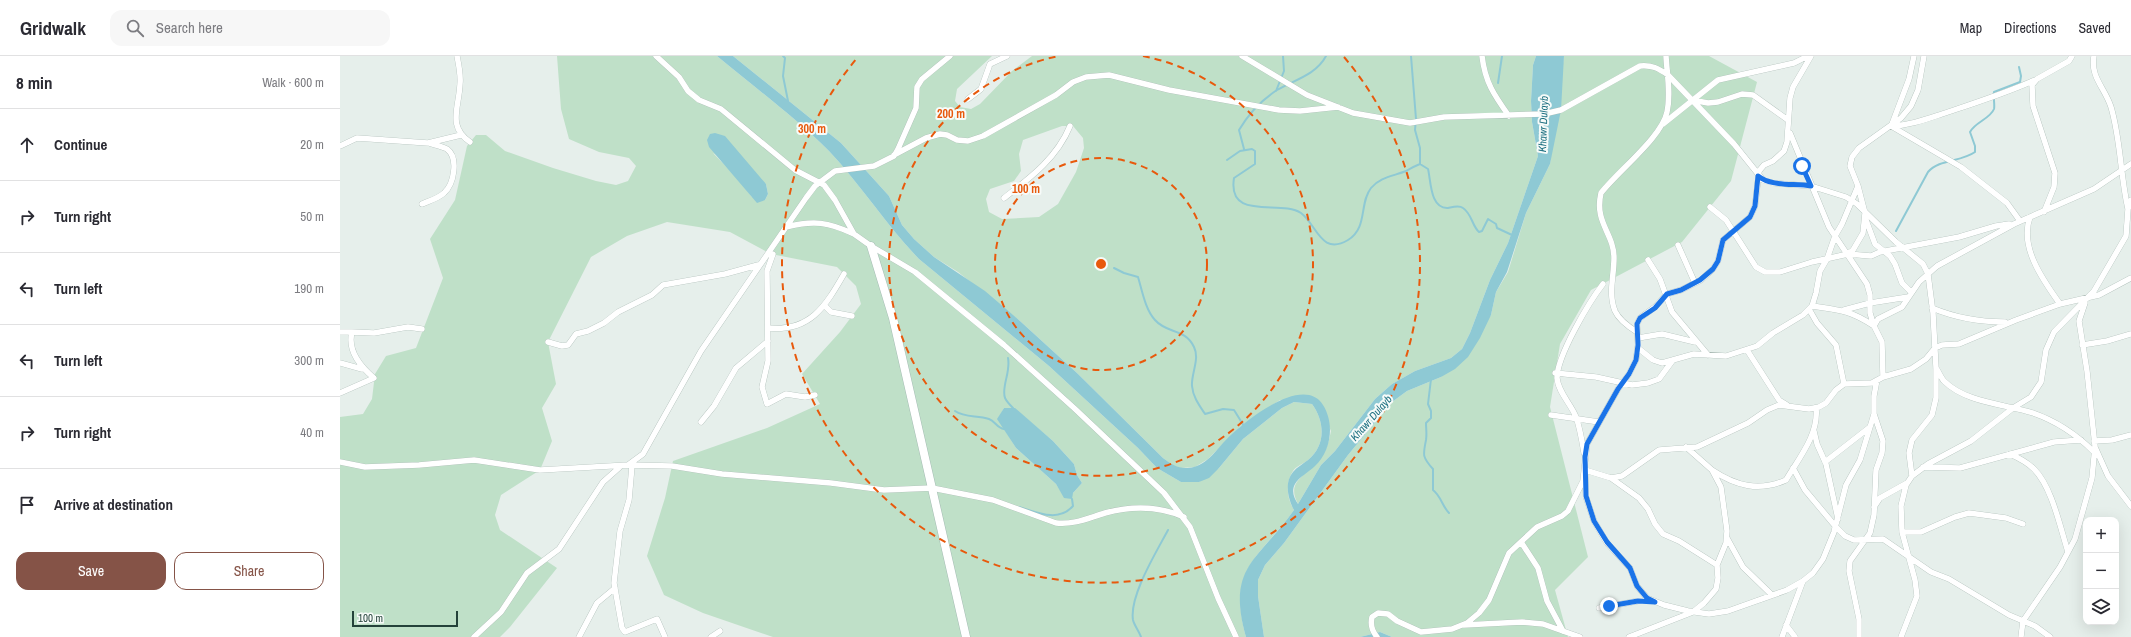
<!DOCTYPE html>
<meta charset="utf-8">
<style>
body{margin:0;font-family:"Archivo Narrow",sans-serif;background:#f7f7f7;color:#2b2b33}
.controls{position:absolute;right:12px;bottom:12px;display:grid;overflow:hidden;border-radius:8px;box-shadow:0 4px 16px #0002}
.controls button{width:36px;height:36px;display:grid;place-items:center;padding:0;border:0;border-bottom:1px solid #e1e1e2;background:#fff;color:#2b2b33;font:20px sans-serif}
.scale{position:absolute;left:12px;bottom:10px;width:106px;box-sizing:border-box;padding-left:4px;border:2px solid #24423a;border-top:0;font-size:11px;line-height:14px;white-space:nowrap;color:#24423a;-webkit-text-stroke:3px #f7fbf9;paint-order:stroke}
.stop{position:absolute;width:12px;height:12px;margin:-9px;border:3px solid #1a73e8;border-radius:50%;background:#fff}
.stop.end{background:#1a73e8;border-color:#fff;box-shadow:0 1px 4px #0008}
.list{margin:0;padding:0;list-style:none}
h2{display:flex;justify-content:space-between;align-items:center;height:52px;margin:0;padding:0 16px;font-size:17px}
h2 small{font-size:13px;font-weight:400;color:#7c7c81}
.list li{display:grid;grid-template-columns:26px 1fr auto;gap:12px;align-items:center;box-sizing:border-box;height:72px;padding:0 16px;border-top:1px solid #e1e1e2}
.list b{display:block;font-size:15px;white-space:nowrap}
.list em{font-size:13px;font-style:normal;color:#7c7c81}
.actions{display:flex;gap:8px;padding:12px 16px}
.actions a{flex:1;padding:9px 0;border:1px solid #855347;border-radius:12px;text-align:center;font-size:14px;color:#855347}
.actions .main{background:#855347;color:#fff}
.icon{flex:none;width:22px;height:22px;fill:none;stroke:currentColor;stroke-width:2;stroke-linecap:round;stroke-linejoin:round}
.map{position:relative;flex:none;width:1791px;height:581px;overflow:hidden}
header{display:flex;align-items:center;gap:24px;box-sizing:border-box;height:56px;padding:0 20px;background:#fff;border-bottom:1px solid #e1e1e2}
header strong{font-size:19px}
nav{display:flex;gap:22px;margin-inline-start:auto;font-size:14px}
.search{width:280px;height:36px;background:#f7f7f7;display:flex;align-items:center;gap:10px;box-sizing:border-box;padding:0 14px;border-radius:12px;color:#7c7c81;font-size:15px}
main{display:flex}
aside{flex:1;background:#fff}
.map>svg:first-child{display:block}
</style>
<header>
<strong>Gridwalk</strong>
<div class="search"><svg class="icon" aria-label="search" viewBox="0 0 24 24"><circle cx="10" cy="10" r="6"/><path d="M15 15l6 6"/></svg>Search here</div>
<nav><a>Map</a><a>Directions</a><a>Saved</a></nav>
</header>
<main>
<aside>
<h2>8 min<small>Walk · 600 m</small></h2>
<ul class="list">
<li><svg class="icon" aria-label="ahead" viewBox="0 0 24 24"><path d="M12 20V5M6 11l6-6 6 6"/></svg><div><b>Continue</b></div><em>20 m</em></li>
<li><svg class="icon" aria-label="right" viewBox="0 0 24 24"><path d="M7 20v-9h11M14 6l5 5-5 5"/></svg><div><b>Turn right</b></div><em>50 m</em></li>
<li><svg class="icon" aria-label="left" viewBox="0 0 24 24"><path d="M17 20v-9H6M10 6l-5 5 5 5"/></svg><div><b>Turn left</b></div><em>190 m</em></li>
<li><svg class="icon" aria-label="left" viewBox="0 0 24 24"><path d="M17 20v-9H6M10 6l-5 5 5 5"/></svg><div><b>Turn left</b></div><em>300 m</em></li>
<li><svg class="icon" aria-label="right" viewBox="0 0 24 24"><path d="M7 20v-9h11M14 6l5 5-5 5"/></svg><div><b>Turn right</b></div><em>40 m</em></li>
<li><svg class="icon" aria-label="arrive" viewBox="0 0 24 24"><path d="M6 21V4h12l-3 4 3 4H6"/></svg><div><b>Arrive at destination</b></div></li>
</ul>
<div class="actions"><a class="main">Save</a><a>Share</a></div>
</aside>
<div class="map">
<svg width="1791" height="581" viewBox="0 0 1791 581">
<rect width="100%" height="100%" fill="#e6efeb"/>
<path fill="#bfe0c8" fill-rule="evenodd" d="M217,0H377C414,31 455,61 489,95C521,129 546,169 579,203L709,310L798,392L817,412L841,426H859L879,412L903,383L942,352L954,346L972,348C985,366 986,389 968,404C963,408 956,410 953,415C945,427 947,443 954,454C919,503 887,511 906,581H433L363,557L324,539L307,500L325,442L333,405L427,372L480,348L462,318L500,276L521,248L516,230L497,211L431,198L390,176L327,166L287,180L251,201L208,286L216,328L202,352L212,385L200,414L161,439L155,459L160,474L217,512L170,571L160,581H0V361L23,358L32,343L35,318L46,300L76,292L103,222L90,183L115,144L127,90L136,79H146L165,95L213,112L256,125L276,129L288,125L296,110L289,102L259,96L229,83L221,53ZM373,97L426,128L428,138L425,144L412,141L400,125ZM664,352L675,353L713,385L734,408L737,419L742,427L733,437L725,442L716,428L676,392L658,363Z
M393,0H652L617,33L615,45L620,51L631,53L640,48L672,15L692,0H1196L1193,9L1191,45L1192,66L1198,100L1168,187L1150,224L1130,277L1122,293L1111,302L1075,315L1052,328L1035,343L995,395L981,409L958,448C945,424 968,420 981,401C987,394 989,384 991,375L976,342L940,344L900,371L868,403L855,411L841,412L835,411L823,402L737,317L680,265L618,216L594,201L574,183L562,169L549,140L501,87ZM722,70H733L743,82L744,92L736,116L718,148L699,161L662,163L649,156L646,143L650,133L674,125L681,115L679,98L683,84Z
M1224,0H1369L1417,26L1391,125L1342,186L1251,234L1220,288L1210,351L1248,501L1215,534L1228,581H1052L1040,576L1020,581H924L918,540V524L925,509L944,487L1008,399L1052,346L1067,335L1101,321L1151,259L1156,236L1168,216L1186,157L1210,108Z"/>
<path fill="#8ec9d4" d="M377,0H393L501,87L549,140L562,169L574,183L594,201L645,235L680,265L737,317L823,402C834,410 840,414 854,411C870,407 880,388 892,378C909,362 964,319 983,349C995,368 991,395 975,410C969,416 959,421 955,428C951,435 954,442 958,448L981,409L995,395L1035,343L1052,328L1075,315L1111,302L1122,293L1130,277L1150,224L1168,187L1198,100L1192,66L1191,45L1193,9L1196,0H1224L1221,54L1210,108L1186,157L1167,216L1156,236L1151,259L1140,282L1128,301L1115,313L1101,321L1067,335L1052,346L1008,399L944,487L925,509L918,524V540L924,581H906C886,510 918,505 954,454C948,443 944,426 953,416C957,411 963,408 968,404C986,389 985,366 972,348L954,346L942,352L903,383L879,412L869,422L859,426H841L817,412L798,392L709,310L579,203C546,169 521,129 489,95C455,61 414,31 377,0Z
M375,77L385,80L426,128L428,138L425,144L417,147L369,91L367,84L370,78Z
M664,352H675L713,385L734,408L737,419L742,427L733,437L732,443L724,442L716,428L676,392L657,363Z
M1040,576L1052,581H1020Z"/>
<g fill="none" stroke-linecap="round" stroke-linejoin="round">
<path stroke="#8ec9d4" stroke-width="2" d="M443,0L445,2L443,20L448,45
M1071,0L1076,63L1075,74L1080,92V108
M1158,27L1162,0
M936,35L944,15L943,0
M904,93L899,74C909,57 920,45 937,34C954,24 976,19 986,0
M887,104L900,95L912,93L915,95V108L894,122C887,166 941,143 961,157C977,169 981,200 1008,184C1028,172 1019,147 1031,132C1040,121 1054,120 1066,115C1071,112 1075,110 1080,108L1088,113C1091,125 1090,153 1108,152C1113,151 1119,149 1123,152C1132,158 1132,170 1139,176L1142,175L1148,163L1156,168L1157,172L1172,179
M1556,175L1588,116C1599,103 1621,106 1635,96V90L1630,76C1635,66 1650,63 1654,53C1655,49 1653,41 1654,36L1680,26L1681,20L1679,11
M774,212L784,217L798,221C802,234 805,253 815,264C827,278 845,272 854,291C860,303 851,318 852,330C853,341 859,349 865,358L883,353L894,354L904,370
M668,302C671,316 661,331 665,342C667,346 670,349 673,352
M1091,323L1088,348L1091,355V362L1086,367C1086,373 1087,378 1086,384C1083,399 1082,401 1093,413V434C1101,440 1102,450 1109,457
M615,355C625,362 637,359 649,363C655,365 657,372 664,373
M679,451C696,456 718,467 733,450L732,443
M801,581C799,575 794,569 793,564C789,540 817,495 828,474"/>
<defs>
<path id="minor" d="M117,0C119,10 121,19 120,28C119,52 107,70 130,86
M316,0L339,21L348,35L359,44L381,53L455,114L484,129L495,144L514,178L531,190L575,216L664,289L734,352L824,437L850,471L878,542L896,581
M902,0L967,39L1013,57L1070,67L1104,61L1204,58L1221,54L1300,10C1312,9 1318,12 1328,19L1394,88L1423,124L1433,127L1471,130L1506,141L1517,148L1556,186L1583,208L1588,218L1593,257L1596,312V342L1592,359L1572,384L1569,397L1572,420
M1142,0C1145,26 1154,39 1169,60
M1754,0C1750,21 1765,32 1771,51C1781,85 1780,118 1788,153
M628,43L641,33L650,8L667,0
M1352,44L1368,47L1378,46L1402,38L1413,39L1448,64
M1323,68L1378,24L1454,7L1468,0
M1552,68L1569,23L1574,0
M1551,70L1621,111L1667,147L1680,165
M1552,70C1572,69 1589,62 1608,56C1638,46 1666,37 1695,24
M1450,77L1489,171L1527,228L1530,239V257L1534,270L1542,286L1543,321
M0,90L17,82L88,87L121,79
M554,99L586,82L600,78L607,79L617,84L628,85L643,80L716,39L733,26L746,21L769,19L829,34L939,54L960,55L998,51
M664,142C690,122 717,102 730,70
M82,148C89,145 99,142 104,137C114,128 119,102 107,93C102,90 94,89 89,87
M1370,151L1386,164L1416,211L1425,216H1440L1472,206L1508,198L1513,194L1523,177L1525,157L1518,130L1510,110L1512,101L1519,92L1561,62L1571,50L1578,34L1584,0
M1704,156L1714,131L1715,117L1693,50L1692,29L1697,23L1729,5L1732,0
M1690,161C1679,191 1703,224 1720,248
M1526,164L1535,188L1550,200L1555,208L1562,227L1571,236
M446,171C474,164 488,166 514,178
M1338,189L1355,227
M433,198L427,215L428,305L422,331L427,348L446,338L465,341L475,339
M1508,198L1531,200L1540,196L1619,181L1656,170L1669,168
M1308,204L1320,223L1332,256L1368,299
M484,249L491,256L512,260
M1472,250C1499,254 1510,254 1534,270L1538,263L1562,251L1579,226L1597,210L1674,168L1754,133L1791,108
M1592,252C1616,262 1639,266 1665,266
M1469,253L1477,267L1496,289L1504,328
M1504,254L1530,247L1568,241
M428,272C470,276 485,251 504,218
M0,276H12
M1297,276C1289,271 1279,264 1275,255C1268,238 1274,220 1274,202C1274,177 1254,167 1261,137C1278,115 1322,81 1327,56C1331,38 1327,18 1326,0
M1298,282L1322,278L1355,286
M208,286L222,290L228,289L236,278L248,275L264,267L278,256L312,239L323,229L385,218L418,209
M1742,289L1767,285L1791,278
M1298,292L1313,304L1322,307L1354,298L1386,300L1417,290L1433,277L1463,259L1472,250L1476,237L1480,215L1487,203L1495,180L1502,168L1518,130
M1407,294L1439,344L1447,349
M0,307L22,313
M1596,312C1599,316 1601,322 1604,325C1626,347 1665,348 1693,357C1716,365 1737,379 1754,396
M1215,317L1256,321L1292,329L1308,327L1319,323L1333,304
M1537,324L1534,340V358L1520,404L1506,429L1494,476L1483,503L1473,517L1463,525L1447,534L1388,555L1369,558L1348,555L1324,549L1307,542L1297,530L1290,512L1267,487L1254,465L1246,441L1245,414L1271,422L1282,420L1319,394L1357,391L1408,367L1427,354L1439,349L1469,353L1479,351L1486,347L1496,334L1504,328L1532,327L1543,321L1571,313L1586,303L1595,292L1602,289L1619,288L1676,264L1720,248L1759,239L1791,222
M0,337L34,322C21,311 7,295 12,276L34,277L68,271L82,273
M1211,359L1259,366
M361,366L374,350L396,312L428,285
M1474,375L1477,388L1486,408L1498,463
M1754,385L1772,384L1791,379
M1755,391L1768,420L1791,450
M1244,397C1242,385 1240,372 1236,361C1231,348 1218,336 1217,322C1217,300 1249,246 1263,228
M1670,398C1679,402 1687,406 1694,413C1712,431 1720,471 1728,496
M0,406L25,411L79,409L134,404L200,414L288,409L332,410L382,418L491,427L544,434L592,432L653,444L716,467C734,469 748,462 765,457C791,450 819,450 844,461
M1485,406L1530,371
M288,409L303,398L361,295L466,142L475,130L495,115L534,110L554,100L558,93L576,52L577,31L582,23L610,0
M292,410L289,444L280,475L274,527L282,572L285,576L317,563L325,581
M1583,411L1620,412L1714,386L1741,384
M1453,412L1465,434L1496,471L1505,480L1514,484L1543,483L1591,516L1609,523L1669,559L1695,570L1710,581
M1372,414C1396,430 1419,436 1446,424C1459,402 1479,378 1476,352
M1271,422L1299,442L1308,453L1315,468L1323,478L1339,485L1377,509
M1534,451L1540,442L1567,427
M1562,476H1581L1615,461L1629,457L1666,462L1683,468
M1387,482L1403,511L1432,539
M1181,486L1198,512L1207,545L1223,575
M1259,552L1298,545H1311
M1124,569L1182,566L1203,568L1240,581
M1446,569L1455,581
M134,581L161,556L187,517L219,493L263,426L281,410
M239,581L257,547L275,532
M371,581L380,575
M1037,581C1032,575 1030,569 1032,561L1038,557L1048,558L1057,565L1081,576L1112,573L1127,567L1139,557L1149,544L1169,497L1197,471L1222,460L1228,455L1243,425L1247,388L1278,333L1289,318L1296,304L1298,289L1297,268L1300,262L1315,251L1327,238L1341,234L1361,224L1373,213L1378,205L1383,184L1410,161L1415,150L1419,115L1424,109L1433,105L1444,95L1447,86L1450,42L1453,31L1471,0
M1289,581L1353,556L1364,547L1376,533L1378,522L1377,509L1386,487L1387,475L1381,431L1372,414L1346,391
M1442,581L1463,525
M1519,581V563L1509,515L1510,505L1530,477L1534,459L1536,414L1542,397L1543,385L1534,358
M1561,581L1577,540L1575,524L1562,476L1561,450L1566,429L1572,420L1588,408L1631,385L1673,352L1691,341L1701,326L1706,294L1714,276L1754,235L1786,180L1788,153L1791,144
M1681,581L1683,565L1720,511L1735,483L1752,422L1755,390L1747,315L1739,265L1745,247"/>
<path id="secondary" d="M531,190L553,262L626,581"/>
</defs>
<use href="#minor" stroke="#a8b8b2" stroke-width="6"/>
<use href="#secondary" stroke="#a4bbb3" stroke-width="9"/>
<use href="#minor" stroke="#fff" stroke-width="5.5"/>
<use href="#secondary" stroke="#fff" stroke-width="8"/>
</g>
<g fill="none" stroke-linecap="round" stroke-linejoin="round">
<path stroke="#1a73e8" stroke-width="5" d="M1269,550L1298,545L1315,546L1307,542L1297,530L1290,512L1267,486L1254,465L1246,440L1245,401L1247,388L1278,333L1289,318L1296,304L1298,289L1297,268L1300,262L1315,252L1327,238L1341,234L1360,224L1373,213L1378,205L1383,184L1410,161L1415,150L1418,120C1432,131 1454,127 1471,130L1462,110"/>
</g>
<g fill="none" stroke="#e8590c" stroke-width="2" stroke-dasharray="7 5">
<circle cx="761" cy="208" r="106"/>
<path d="M803 0A212 212 0 1 1 719 0"/>
<path d="M1004 1A319 319 0 1 1 518 1"/>
</g>
<g text-anchor="middle" dominant-baseline="central" stroke-width="4" stroke-linejoin="round" paint-order="stroke">
<g font-size="11" font-style="italic" fill="#1c6f80" stroke="#f7fbf9">
<text transform="translate(1203 68) rotate(-88)">Khawr Dulayb</text>
<text transform="translate(1031 362) rotate(-49)">Khawr Dulayb</text>
</g>
</g>
<circle cx="761" cy="208" r="6" fill="#e8590c" stroke="#f7fbf9" stroke-width="2"/>
<g font-size="12" text-anchor="middle" font-weight="bold" fill="#e8590c" stroke="#f7fbf9" stroke-width="4" stroke-linejoin="round" paint-order="stroke">
<text x="611" y="62">200 m</text>
<text x="472" y="77">300 m</text>
<text x="686" y="137">100 m</text>
</g>
</svg>
<div class="controls">
<button>+</button>
<button>−</button>
<button><svg class="icon" aria-label="layers" viewBox="0 0 24 24"><path d="M12 4l9 5-9 5-9-5zM3 14l9 5 9-5"/></svg></button>
</div>
<div class="scale">100 m</div>
<div class="stop" style="left:1462px;top:110px"></div>
<div class="stop end" style="left:1269px;top:550px"></div>
</div>
</main>
